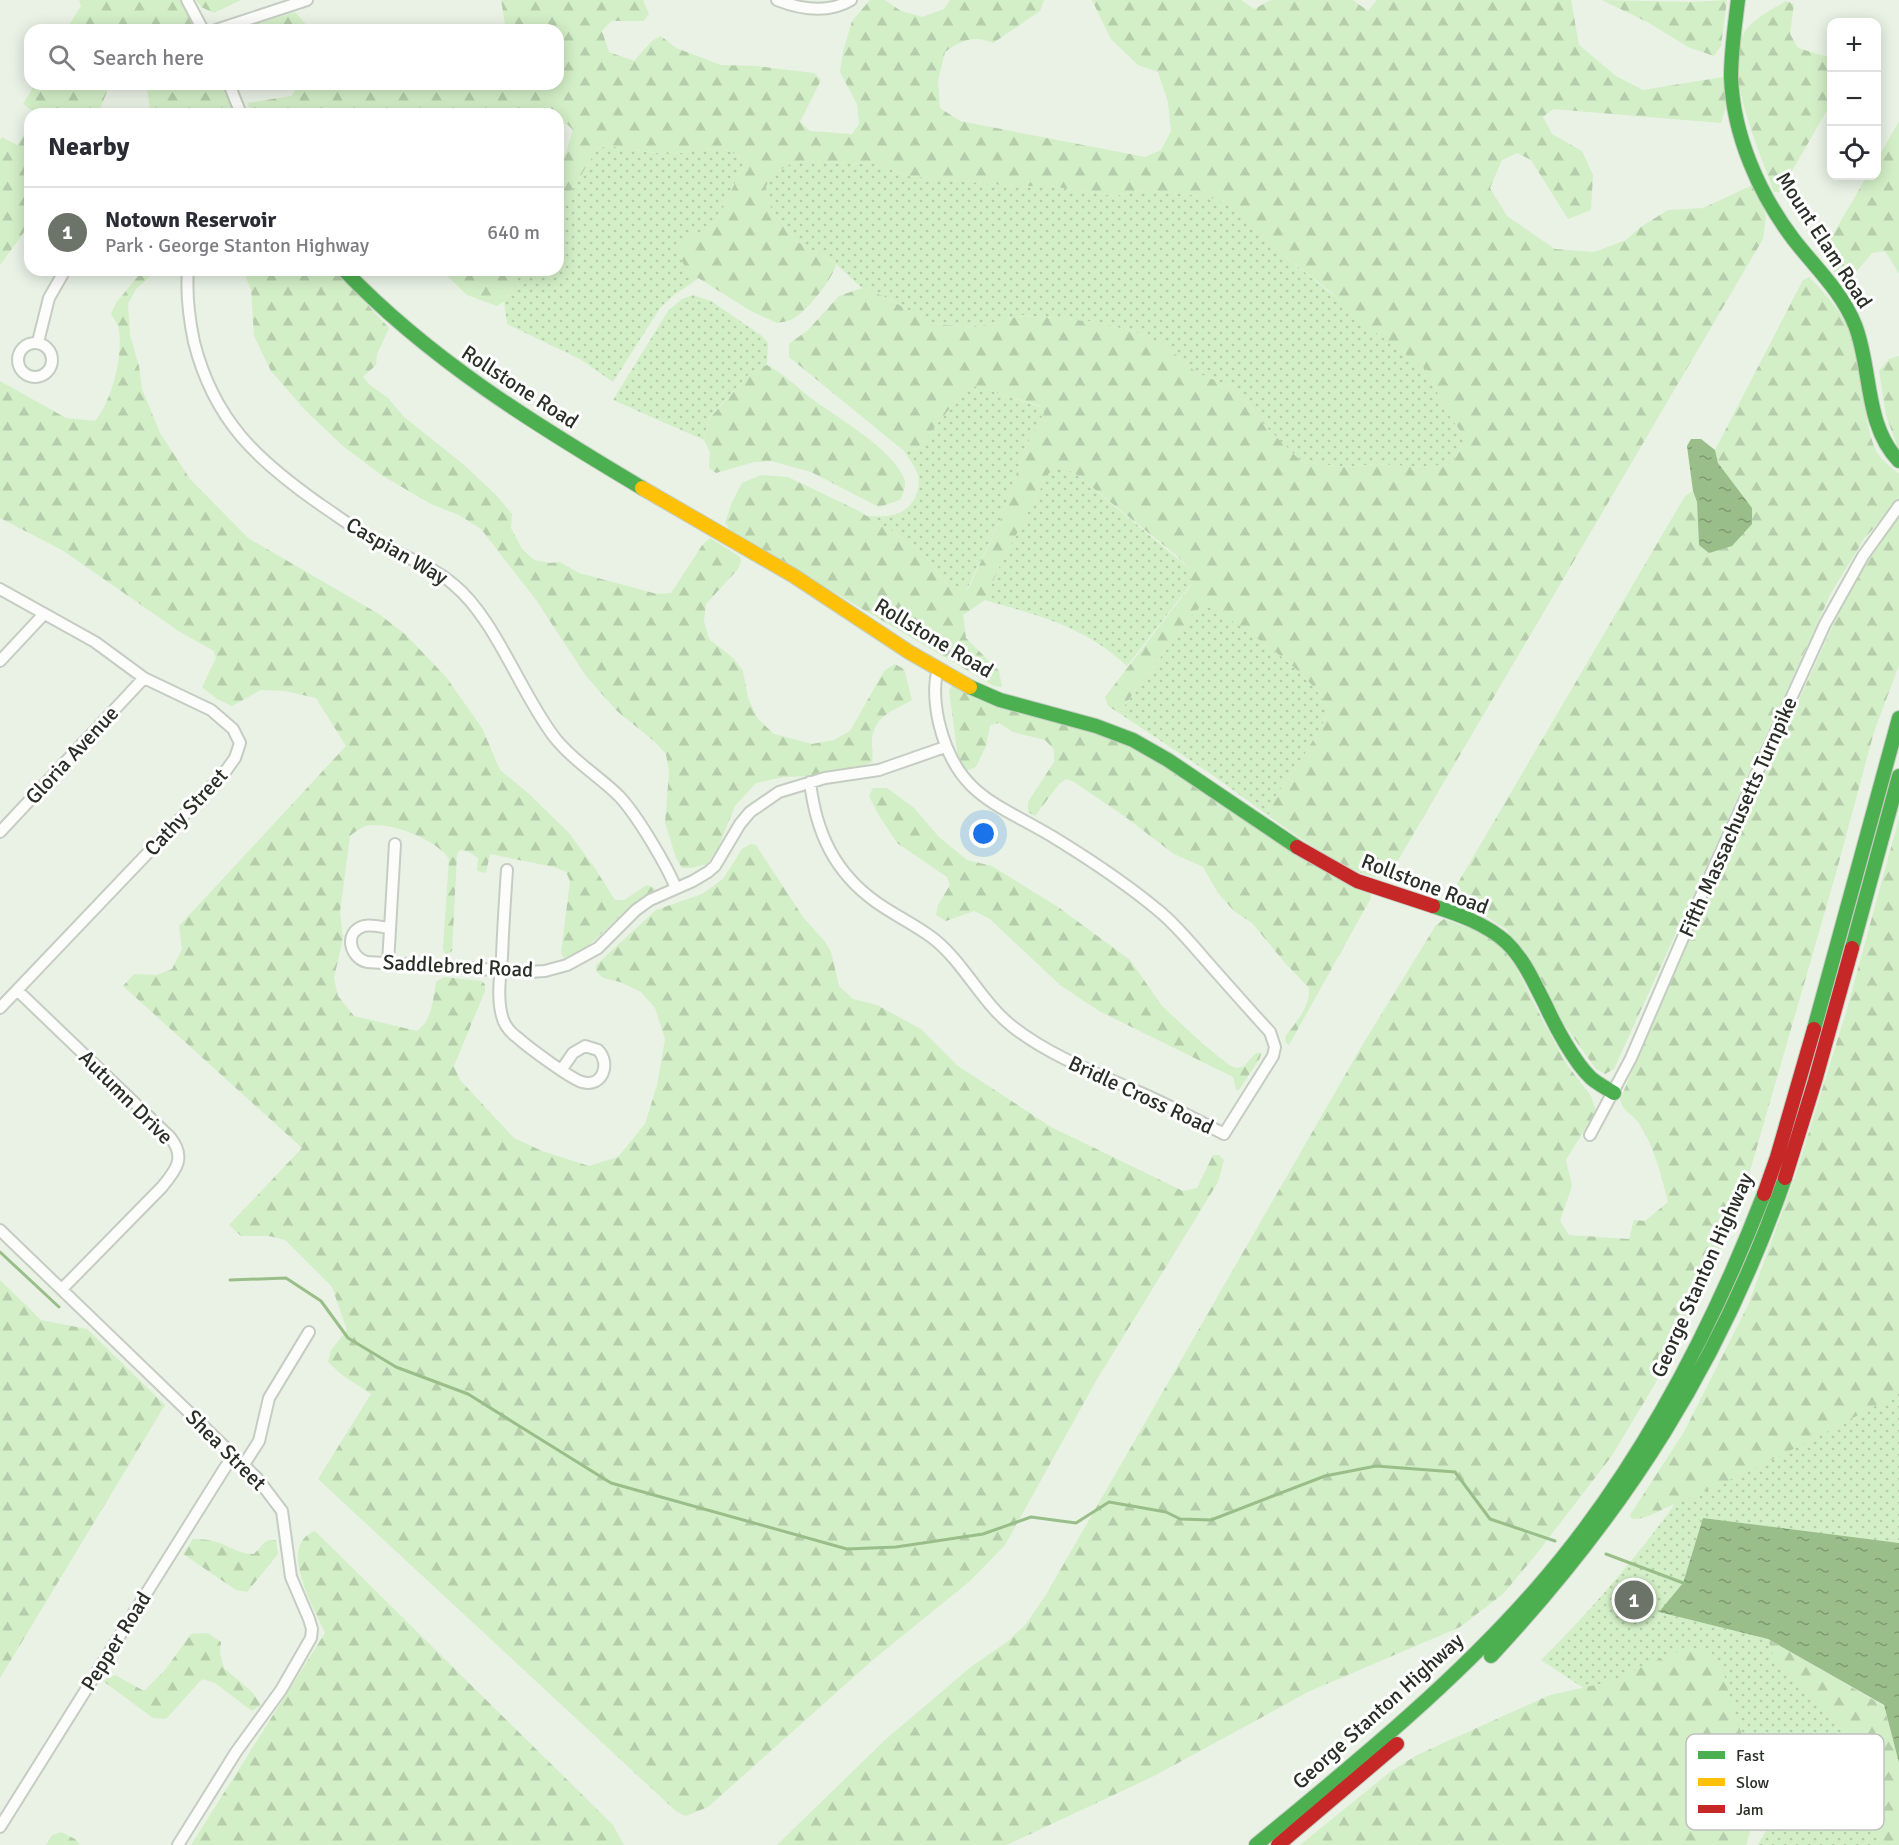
<!DOCTYPE html>
<meta charset="utf-8">
<style>
body{margin:0;font-family:Signika,sans-serif;background:#f7f7f7;color:#2b2b33}
.controls{position:absolute;right:18px;top:18px;display:grid;overflow:hidden;border-radius:12px;box-shadow:0 3px 15px #0003}
.controls button{width:54px;height:54px;display:grid;place-items:center;padding:0;border:0;border-bottom:2px solid #e1e1e2;background:#fff;color:#2b2b33;font:30px sans-serif}
.you{position:absolute;left:984px;top:834px;width:21px;height:21px;margin:-15px;border:4px solid #fff;border-radius:50%;background:#1a73e8;box-shadow:0 0 0 9px #1a73e833}
.badge{display:grid;place-items:center;width:39px;height:39px;border-radius:50%;background:#6c7369;color:#fff;font-size:20px;font-weight:700}
.pin{position:absolute;translate:-50% -50%;border:3px solid #fff;box-shadow:0 2px 6px #0006}
.list{margin:0;padding:0;list-style:none}
h2{display:flex;justify-content:space-between;align-items:center;height:78px;margin:0;padding:0 24px;font-size:26px}
h2 small{font-size:20px;font-weight:400;color:#7c7c81}
.list li{display:grid;grid-template-columns:39px 1fr auto;gap:18px;align-items:center;box-sizing:border-box;height:90px;padding:0 24px;border-top:2px solid #e1e1e2}
.list b{display:block;font-size:22px;white-space:nowrap}
.list p{margin:0;font-size:20px;white-space:nowrap;color:#7c7c81}
.list em{font-size:20px;font-style:normal;color:#7c7c81}
.icon{flex:none;width:33px;height:33px;fill:none;stroke:currentColor;stroke-width:2;stroke-linecap:round;stroke-linejoin:round}
.map{position:relative;flex:none;width:1899px;height:1845px;overflow:hidden}
.search{position:absolute;background:#fff;box-shadow:0 3px 15px #0003;left:24px;top:24px;width:540px;height:66px;display:flex;align-items:center;gap:15px;box-sizing:border-box;padding:0 21px;border-radius:18px;color:#7c7c81;font-size:22px}
.panel{position:absolute;background:#fff;box-shadow:0 3px 15px #0003;left:24px;top:108px;width:540px;height:168px;border-radius:18px}
.map>svg:first-child{display:block}
</style>
<div class="map">
<svg width="1899" height="1845" viewBox="0 0 1899 1845">
<defs>
<pattern id="grass-dots" width="8" height="8" patternUnits="userSpaceOnUse" patternTransform="scale(1.5)"><rect width="8" height="8" fill="#d3efc7"/><path d="M2 2h.1M6 6h.1" fill="none" stroke="#b5cdab" stroke-width="1.8" stroke-linecap="round"/></pattern>
<pattern id="forest-firs" width="22" height="20" patternUnits="userSpaceOnUse" patternTransform="scale(1.5)"><rect width="22" height="20" fill="#d3efc7"/><path d="M5 1l3.5 6h-7zM16 11l3.5 6h-7z" fill="#b5cdab"/></pattern>
<pattern id="water-ripples" width="26" height="14" patternUnits="userSpaceOnUse" patternTransform="scale(1.5)"><rect width="26" height="14" fill="#99be89"/><path d="M2 4q2-2 4 0t4 0M15 11q2-2 4 0t4 0" fill="none" stroke="#7d9b70"/></pattern>
</defs>
<rect width="100%" height="100%" fill="#e9f2e5"/>
<path fill="url(#grass-dots)" d="M607,146C627,148 648,153 669,154C698,154 719,137 745,162L713,229L690,236L687,271L699,278L674,295L660,308L613,382L580,359L507,324L504,301L523,270H558V213L597,149Z
M795,161L875,164L908,176L1014,186H1050L1115,196L1144,190L1209,197L1231,205L1282,254L1427,370L1444,407L1465,438L1452,464L1422,467L1377,464L1346,467L1302,462L1265,426L1243,396L1227,385L1197,373L1167,347L1136,332L1096,322L1023,315L978,327L934,324L883,296L862,288L836,264L798,242L774,213L763,193L771,176Z
M693,295L711,301L762,336L768,343L767,365L750,373L709,418L704,440L613,400L668,311L682,299Z
M976,386L1041,407L1044,413L1025,448L1004,512L967,589L949,587L924,555L889,529L866,516C887,517 903,518 915,498C918,492 920,482 918,475C916,467 908,458 904,451L917,449L964,391Z
M1062,466L1077,475L1190,569L1191,584L1127,666C1084,626 1040,616 985,600L1000,565L1049,472Z
M1212,606C1248,632 1311,671 1330,711L1300,762L1268,807L1270,817L1214,776L1119,713L1197,608Z
M1899,980V1543L1703,1518L1683,1583L1660,1612L1768,1639L1899,1763V1845H1758L1775,1814L1541,1660C1593,1609 1640,1553 1683,1493Z"/>
<path fill="url(#forest-firs)" d="M79,0H180L195,30H66L81,6Z
M196,0H241L214,13L201,7Z
M501,0H643L649,14L644,21H611L602,31L609,52L634,61L652,41L661,36L676,48L721,65L756,66L814,73L821,80L800,122L810,131L852,134L859,124L857,104L840,72L843,52L852,21L870,0H885L901,11L922,17L944,9L950,0H1044L1040,11L993,43C973,35 962,40 945,52L938,81L940,108L960,121L1145,157L1161,150L1171,131L1168,102L1158,72L1138,65L1111,39L1092,0H1241L1254,9L1271,0H1353L1368,11L1377,0H1571L1579,45L1616,76L1643,90L1723,77L1726,107L1721,123L1553,109L1543,117L1552,134L1582,151L1593,175L1591,210L1568,219L1531,160L1517,153L1502,160L1490,188L1507,216L1555,249L1594,252L1626,240L1642,226L1668,210L1703,208L1755,184L1766,216L1763,239L1394,867L1385,878C1352,878 1298,836 1270,817L1268,807L1300,762L1330,711C1311,671 1248,632 1212,607L1197,608L1119,713L1108,706L1105,697L1191,585L1190,569L1177,556L1077,475L1062,466L1049,473L1000,565L985,600L963,615L966,638L999,671L1002,687L994,686L731,532L725,523L732,502L742,483L761,475L788,477L855,509L889,529L924,555L949,587L968,589L1004,512L1025,448L1044,413L1040,406L976,386L964,391L917,449L904,451L789,357V344L808,330L839,296L862,288L883,296L934,324L978,327L1023,315L1096,322L1136,332L1167,347L1197,373L1227,385L1243,396L1265,426L1302,462L1346,467L1377,464L1422,467L1452,464L1465,438L1444,407L1427,370L1360,321L1331,292L1282,254L1231,206L1209,197L1144,190L1115,196L1050,186H1014L908,176L875,164L795,161L771,176L763,193L774,213L798,242L836,264C833,279 808,309 796,317C791,321 783,322 777,323L751,311L687,271L677,251L690,236L713,229L745,162C720,137 698,154 669,154C648,153 627,148 607,146L597,149L558,213V176L573,130L567,124L558,123V114H250L248,103L291,96L300,84H558V30H506Z
M1602,0L1689,2L1727,0L1721,46L1714,56L1688,47L1649,23Z
M1786,1L1794,4L1790,34L1798,48L1831,58V103L1780,192H1774C1761,154 1720,67 1745,31C1752,20 1774,8 1786,1Z
M295,12L311,30L285,28L236,30Z
M35,84H110L98,114H37L23,104Z
M146,84H222L235,114H151Z
M1899,121V274L1885,251L1872,253L1855,273L1838,277L1828,262V243L1867,176H1876L1877,160Z
M30,126V224L0,265V140L2,137L17,145Z
M143,270H157L136,289L128,304L130,335L139,366L142,389L160,433L190,479L248,538L379,614L406,635L446,677L482,728L500,770L527,792L569,833L594,867L615,900H624L647,885L655,888L653,894L622,914L585,949L564,958L561,953L570,881L566,872L554,867L490,854L486,873L477,871L478,858L469,852L460,850L457,855L452,951L445,955L443,948L449,859C438,840 388,820 366,826C360,828 355,832 350,836L340,912L343,938L334,978L338,996L354,1016L417,1031C432,1020 433,1000 436,982L444,977L481,981L485,984V991L454,1066L460,1080L514,1138L542,1151L589,1166L618,1157L645,1124L657,1085L665,1039L655,1008L641,992L620,982L603,978L596,971V965L656,910L702,894L723,879L742,849L751,844L756,845L803,917L826,943L831,952L839,986L853,999L877,1005L921,1029L958,1066L1051,1127L1183,1191L1197,1188L1213,1155H1219L1224,1160L1218,1182L1096,1381L1005,1545L970,1581L874,1659L708,1807L686,1816L677,1812L318,1479L371,1394L342,1375L328,1362L331,1350L347,1330L332,1287L285,1240L269,1236H241L229,1225L302,1148L123,986L134,974L157,975L172,969L182,949L179,926L346,746L316,698L285,691L261,690L232,706L217,699L202,687L216,658L214,651L180,632L62,550L0,518V381L66,418L95,421C112,401 123,356 119,331C119,325 114,319 111,314L116,303Z
M243,270H335L389,328L377,354L376,365L363,377L370,385L388,398L404,417L463,464L497,496L512,514L511,528L522,549L534,560L549,563L560,562L579,573L657,594L671,593L703,544L710,538L740,557L741,562L738,569L706,604L704,621L709,639L733,658L743,671L748,698L758,719L774,734L812,744L834,740L850,731L884,671L895,664L904,669L912,700C894,711 876,714 872,738C871,746 874,751 872,762L862,766L813,776L783,777L756,783L735,806L718,848L707,864L692,868H682L676,858L665,823L669,772L666,754L654,741L617,711L586,676L536,600L481,529L459,515L431,504L383,476L344,447L305,410L271,371L254,336L251,290Z
M441,270H523L504,301L497,306L467,295Z
M1809,277C1826,294 1844,314 1852,337C1865,374 1861,415 1876,451C1880,459 1892,468 1899,474V499L1864,539L1831,593L1614,1069L1605,1074L1596,1069L1563,1023L1538,974L1506,929L1482,914L1462,907L1452,901V893L1685,496L1693,491L1697,502L1699,545L1752,508L1718,463L1715,450L1803,280Z
M1899,356V451L1886,415L1879,371L1889,359Z
M767,365C784,374 797,387 812,399C838,418 891,448 904,478C907,486 903,494 900,500L879,507L811,472L771,461L754,462L716,473L709,468L710,452L704,440L709,419L750,373Z
M1899,517V665L1874,732L1836,873L1748,1178L1709,1281L1655,1384L1611,1457L1534,1557L1503,1594L1460,1627L1308,1692L1154,1776L1007,1845H777L886,1739L972,1666L1007,1642L1026,1624L1047,1593L1360,1049L1436,925L1444,919L1483,933L1503,948L1516,967L1544,1023L1568,1066L1591,1096L1596,1111L1566,1160L1572,1186L1560,1221L1569,1235L1629,1239L1634,1220L1645,1221L1668,1202C1662,1177 1653,1143 1638,1122C1632,1114 1623,1111 1620,1100L1666,990L1846,597L1866,561Z
M953,685L1057,719L1135,747L1370,893L1371,898L1289,1045L1286,1043L1285,1037C1296,1022 1310,1007 1309,988L1286,964L1252,923L1234,911L1218,893L1203,867L1174,854L1124,816L1074,782L1066,779L1059,784L1035,816L1028,812V802L1054,762V749L1045,740L1013,732L999,723L990,725L986,746L976,767L968,770L958,758L949,690Z
M873,788H887L914,808L939,837L967,860L992,866L1058,907L1130,960L1162,1006L1203,1044L1229,1065L1236,1068L1243,1067L1256,1053H1261L1260,1058L1239,1090H1236L1233,1077L1099,1011L1060,985L990,919L974,911L946,921L936,915L938,905L950,885L947,877L897,843L878,814L869,796Z
M1899,818V1393C1826,1433 1752,1472 1675,1504C1661,1509 1647,1520 1632,1519L1630,1515L1684,1432L1749,1303L1796,1174L1847,1009Z
M0,1280L41,1320L87,1329L165,1405L0,1678Z
M315,1531L613,1825L624,1845H191L325,1633C315,1609 276,1546 315,1531Z
M193,1539C203,1539 213,1540 222,1544C234,1549 241,1554 254,1554L266,1541L276,1540L278,1554L247,1592L236,1590L183,1554Z
M208,1633L221,1642L220,1653L224,1668L253,1693L261,1705L252,1711L215,1683L202,1679L166,1719L153,1718L103,1681L115,1675L144,1691L165,1670L191,1634Z
M1768,1639L1884,1706L1899,1763V1845H1880L1860,1789L1853,1745L1838,1720L1792,1678L1774,1658Z
M1692,1648L1711,1652L1723,1670L1733,1709L1762,1792L1746,1845H1300L1390,1772L1417,1755L1550,1695L1609,1682L1671,1654Z
M61,1832L75,1839L80,1845H46L52,1835Z"/>
<path fill="url(#water-ripples)" d="M1691,439H1701L1715,450L1718,463L1752,508V524L1732,546L1709,553L1699,545L1697,502L1693,491L1687,446Z
M1703,1518L1899,1543V1763L1884,1705L1768,1639L1659,1612L1683,1583Z"/>
<g fill="none" stroke-linecap="round" stroke-linejoin="round">
<path stroke="#99be89" stroke-width="3" d="M0,1252L59,1307
M230,1280L286,1278L321,1301L348,1338L396,1367L468,1394L611,1483L847,1549L896,1547L983,1534L1031,1517L1076,1523L1109,1502L1166,1512L1180,1519L1211,1520L1325,1476L1376,1466L1455,1472L1490,1519L1555,1541
M1606,1554L1686,1584"/>
<defs>
<path id="street" d="M187,0L203,30
M777,0C800,9 828,14 851,0
M216,30L307,0
M229,84L241,114
M188,270C186,294 189,318 194,342C214,421 257,460 321,505C339,517 356,530 374,540C400,556 430,564 453,584C496,619 520,693 555,738C573,761 599,776 619,796C637,815 666,864 676,888
M38,342L49,298L65,270
M18 360a17 17 0 1 1 34 0a17 17 0 1 1-34 0Z
M0,589L95,642L144,678L211,710L233,729L240,743L235,758L225,772L0,1008
M0,661L44,614
M810,782C816,832 834,872 876,902C894,915 916,925 934,939C965,964 981,1002 1013,1027C1049,1055 1093,1072 1134,1090C1165,1103 1195,1119 1224,1134L1273,1056L1275,1047L1270,1032C1247,1007 1225,982 1203,957C1189,941 1175,924 1159,911C1128,885 1092,861 1058,840C1000,804 957,798 939,723C935,705 933,686 938,669
M0,832L144,678
M507,870C505,899 503,928 502,957C500,976 497,998 502,1016C504,1025 511,1033 518,1038C528,1047 571,1079 582,1082C603,1088 611,1063 598,1050L585,1046L573,1053L562,1069
M389,928C381,927 372,924 364,926C343,932 350,958 367,962L528,972L545,971L567,965L598,948L636,910L650,900L693,881L708,872L715,866L740,824L750,812L779,792L825,778L879,770L945,747
M388,963L395,844
M17,990L170,1137C186,1157 177,1169 162,1187L62,1289
M1590,1135L1631,1058L1704,889L1825,624L1863,556L1899,506
M0,1230L257,1478L282,1511L291,1577L309,1619L312,1629L311,1638L281,1690L236,1752L178,1845
M243,1466L259,1441L269,1398L309,1332
M0,1827L226,1466L233,1457"/>
<path id="fast" d="M1738,0C1735,25 1731,51 1731,77C1733,135 1759,194 1794,240C1815,267 1842,292 1855,325C1872,368 1864,425 1899,461
M344,270C430,360 536,425 642,488
M970,687L1000,700L1096,726L1133,740L1168,760L1297,847
M1433,906C1458,914 1486,924 1506,942C1524,959 1534,983 1545,1004C1555,1026 1574,1062 1591,1078C1598,1084 1606,1088 1614,1093
M1852,948L1899,776
M1814,1029L1899,718
M1491,1656C1625,1512 1720,1364 1785,1178
M1256,1845C1354,1764 1453,1684 1536,1589C1637,1474 1709,1336 1764,1194"/>
<path id="slow" d="M642,488L794,576L909,652L970,687"/>
<path id="jam" d="M1297,847L1357,881L1433,906
M1785,1178L1815,1081L1852,948
M1764,1194L1777,1157L1814,1029
M1278,1845L1397,1744"/>
</defs>
<use href="#street" stroke="#c5cdc2" stroke-width="14"/>
<use href="#fast" stroke="#c5cdc2" stroke-width="16"/>
<use href="#slow" stroke="#c5cdc2" stroke-width="16"/>
<use href="#jam" stroke="#c5cdc2" stroke-width="16"/>
<use href="#street" stroke="#fcfdfb" stroke-width="10"/>
<use href="#fast" stroke="#4caf50" stroke-width="14"/>
<use href="#slow" stroke="#ffc107" stroke-width="14"/>
<use href="#jam" stroke="#c62828" stroke-width="14"/>
</g>
<g text-anchor="middle" dominant-baseline="central" stroke-width="6" stroke-linejoin="round" paint-order="stroke">
<g font-size="21" fill="#292f26" stroke="#fff">
<text transform="translate(1824 240) rotate(57)">Mount Elam Road</text>
<text transform="translate(520 387) rotate(33)">Rollstone Road</text>
<text transform="translate(397 551) rotate(30)">Caspian Way</text>
<text transform="translate(934 638) rotate(31)">Rollstone Road</text>
<text transform="translate(72 755) rotate(-47)">Gloria Avenue</text>
<text transform="translate(186 812) rotate(-47)">Cathy Street</text>
<text transform="translate(1738 817) rotate(-66)">Fifth Massachusetts Turnpike</text>
<text transform="translate(1425 884) rotate(21)">Rollstone Road</text>
<text transform="translate(458 966) rotate(3)">Saddlebred Road</text>
<text transform="translate(1141 1095) rotate(25)">Bridle Cross Road</text>
<text transform="translate(126 1097) rotate(45)">Autumn Drive</text>
<text transform="translate(1702 1275) rotate(-66)">George Stanton Highway</text>
<text transform="translate(226 1450) rotate(45)">Shea Street</text>
<text transform="translate(116 1641) rotate(-58)">Pepper Road</text>
<text transform="translate(1378 1711) rotate(-42)">George Stanton Highway</text>
</g>
</g>
<rect x="1686" y="1734" width="198" height="96" rx="9" fill="#fff" stroke="#bfc1be" stroke-width="1.5"/>
<rect x="1698" y="1751" width="27" height="8" fill="#4caf50"/>
<rect x="1698" y="1778" width="27" height="8" fill="#ffc107"/>
<rect x="1698" y="1805" width="27" height="8" fill="#c62828"/>
<g font-size="16" fill="#292f26">
<text x="1736" y="1761">Fast</text>
<text x="1736" y="1788">Slow</text>
<text x="1736" y="1815">Jam</text>
</g>
</svg>
<div class="controls">
<button>+</button>
<button>−</button>
<button><svg class="icon" aria-label="locate" viewBox="0 0 24 24"><circle cx="12" cy="12" r="6"/><path d="M12 2v4M12 18v4M2 12h4M18 12h4"/></svg></button>
</div>
<div class="you"></div>
<div class="pin badge" style="left:1634px;top:1600px">1</div>
<div class="search"><svg class="icon" aria-label="search" viewBox="0 0 24 24"><circle cx="10" cy="10" r="6"/><path d="M15 15l6 6"/></svg>Search here</div>
<section class="panel">
<h2>Nearby<small></small></h2>
<ul class="list">
<li><span class="badge">1</span><div><b>Notown Reservoir</b><p>Park · George Stanton Highway</p></div><em>640 m</em></li>
</ul>
</section>
</div>
